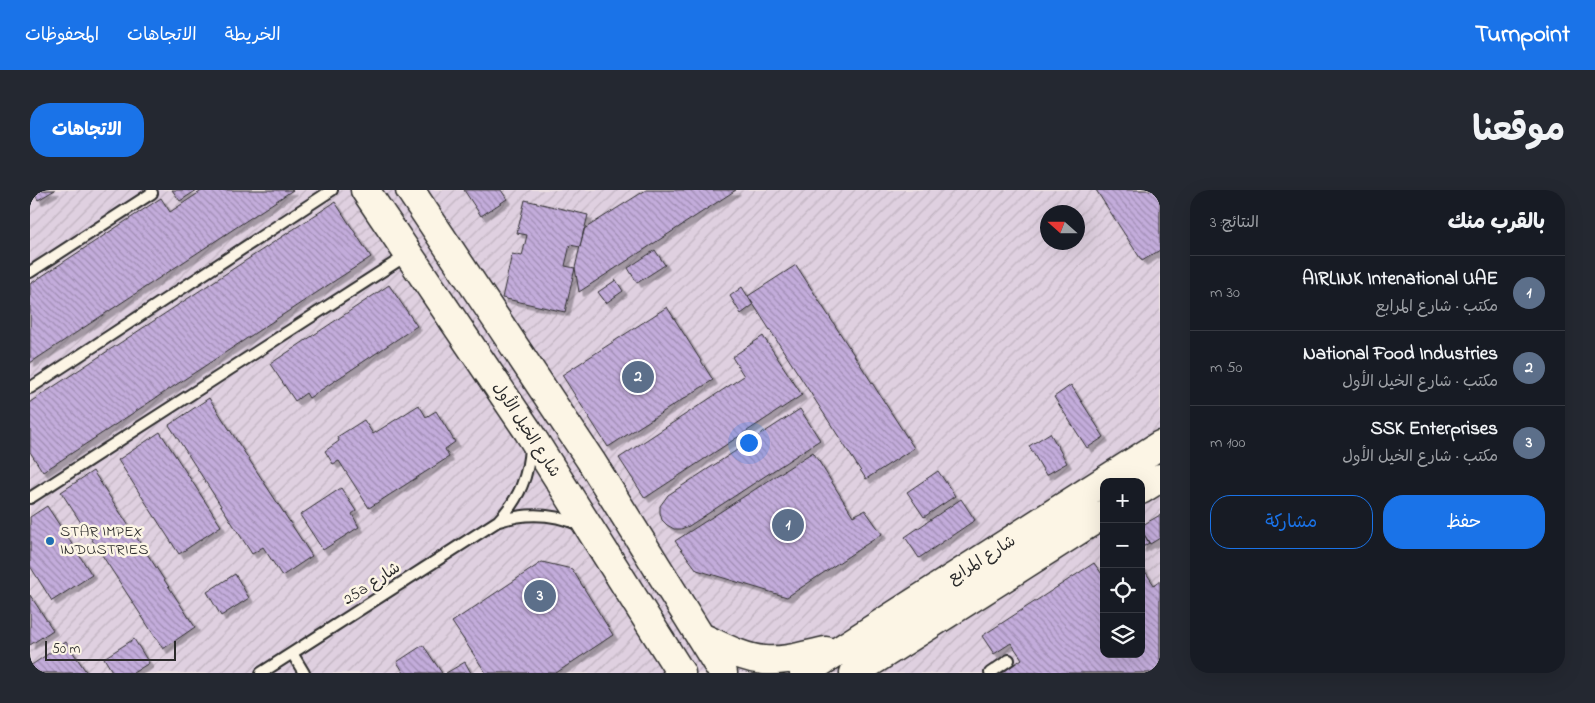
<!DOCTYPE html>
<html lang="ar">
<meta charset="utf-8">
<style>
body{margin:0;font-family:"Indie Flower","Playpen Sans Arabic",sans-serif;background:#242831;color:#f1f3f6;direction:rtl}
.controls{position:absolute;right:15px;bottom:15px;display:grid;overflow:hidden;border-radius:10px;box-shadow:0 5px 20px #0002}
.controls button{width:45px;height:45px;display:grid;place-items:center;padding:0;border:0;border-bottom:1px solid #363941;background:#171b24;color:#f1f3f6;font:25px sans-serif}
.compass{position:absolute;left:1010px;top:15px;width:45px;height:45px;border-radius:50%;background:#171b24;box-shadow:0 5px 20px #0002;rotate:291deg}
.scale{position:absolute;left:15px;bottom:12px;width:131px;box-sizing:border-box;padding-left:5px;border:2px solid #2b2b2b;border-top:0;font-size:14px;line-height:18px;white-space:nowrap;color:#2b2b2b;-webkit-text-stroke:4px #fcf5e5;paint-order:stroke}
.you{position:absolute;left:718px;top:252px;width:18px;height:18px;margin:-12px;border:4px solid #fff;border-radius:50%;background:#1a73e8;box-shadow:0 0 0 8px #1a73e833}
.badge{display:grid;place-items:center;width:32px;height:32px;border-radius:50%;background:#1a73e8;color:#fff;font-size:16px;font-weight:700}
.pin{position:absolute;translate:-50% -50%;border:2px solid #fff;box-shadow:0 1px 5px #0006}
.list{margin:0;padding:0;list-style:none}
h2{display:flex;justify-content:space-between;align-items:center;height:65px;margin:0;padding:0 20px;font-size:21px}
h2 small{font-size:16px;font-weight:400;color:#9ea1a6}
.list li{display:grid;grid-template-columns:32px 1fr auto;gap:15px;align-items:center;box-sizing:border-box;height:75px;padding:0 20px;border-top:1px solid #363941}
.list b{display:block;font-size:19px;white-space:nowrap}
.list p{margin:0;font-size:16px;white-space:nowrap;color:#9ea1a6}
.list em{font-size:16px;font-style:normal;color:#9ea1a6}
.actions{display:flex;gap:10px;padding:15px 20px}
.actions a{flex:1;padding:11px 0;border:1px solid #1a73e8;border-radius:20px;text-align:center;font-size:18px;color:#1a73e8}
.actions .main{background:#1a73e8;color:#fff}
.icon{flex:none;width:28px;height:28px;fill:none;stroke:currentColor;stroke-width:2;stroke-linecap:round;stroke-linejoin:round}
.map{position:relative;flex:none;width:1130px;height:483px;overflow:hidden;direction:ltr;border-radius:20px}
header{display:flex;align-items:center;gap:30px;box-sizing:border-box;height:70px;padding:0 25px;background:#1a73e8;color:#fff}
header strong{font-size:24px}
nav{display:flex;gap:28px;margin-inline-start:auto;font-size:18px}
.intro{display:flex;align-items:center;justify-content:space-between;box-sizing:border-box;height:120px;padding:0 30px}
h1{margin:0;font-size:35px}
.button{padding:12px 22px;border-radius:20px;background:#1a73e8;color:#fff;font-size:18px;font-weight:700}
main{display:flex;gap:30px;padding:0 30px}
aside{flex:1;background:#171b24;border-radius:20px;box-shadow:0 5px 20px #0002}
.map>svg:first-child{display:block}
</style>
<header>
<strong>Turnpoint</strong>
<nav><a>الخريطة</a><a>الاتجاهات</a><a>المحفوظات</a></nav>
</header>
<div class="intro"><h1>موقعنا</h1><a class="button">الاتجاهات</a></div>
<main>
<aside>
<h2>بالقرب منك<small>النتائج: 3</small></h2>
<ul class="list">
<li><span class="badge" style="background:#5c6f8a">1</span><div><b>AIRLINK Intenational UAE</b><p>مكتب · شارع المرابع</p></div><em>30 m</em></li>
<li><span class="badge" style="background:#5c6f8a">2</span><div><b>National Food Industries</b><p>مكتب · شارع الخيل الأول</p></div><em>50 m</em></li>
<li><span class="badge" style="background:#5c6f8a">3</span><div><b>SSK Enterprises</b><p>مكتب · شارع الخيل الأول</p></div><em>100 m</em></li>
</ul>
<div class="actions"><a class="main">حفظ</a><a>مشاركة</a></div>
</aside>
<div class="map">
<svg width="1130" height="483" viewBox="0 0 1130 483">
<defs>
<pattern id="industrial-furrows" width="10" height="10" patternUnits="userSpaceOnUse" patternTransform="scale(1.25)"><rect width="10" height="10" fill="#dfd0e0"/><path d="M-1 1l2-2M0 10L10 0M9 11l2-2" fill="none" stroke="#c0b3c0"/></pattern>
<pattern id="building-back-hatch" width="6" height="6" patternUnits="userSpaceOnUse" patternTransform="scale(1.25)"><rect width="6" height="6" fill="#c3acdb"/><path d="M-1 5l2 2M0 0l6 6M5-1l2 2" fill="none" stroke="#9f8cb2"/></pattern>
<filter id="shadow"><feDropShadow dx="4.5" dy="4.5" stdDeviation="0" flood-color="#0004"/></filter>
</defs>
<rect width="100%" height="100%" fill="#ebdfe2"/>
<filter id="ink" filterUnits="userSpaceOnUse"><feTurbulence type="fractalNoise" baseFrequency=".02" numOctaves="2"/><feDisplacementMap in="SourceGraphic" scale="10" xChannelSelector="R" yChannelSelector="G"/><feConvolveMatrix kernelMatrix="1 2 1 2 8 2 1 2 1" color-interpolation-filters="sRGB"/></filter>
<g filter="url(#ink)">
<path fill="url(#industrial-furrows)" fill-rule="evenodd" d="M0,0H1130V483H0ZM1018,22H1048V52H1018ZM1074,292H1111V464H1074Z"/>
<path fill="url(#building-back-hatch)" stroke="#2b2b2b" filter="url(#shadow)" d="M2,0H25L8,10Z
M142,0H167L150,11Z
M173,0H263L0,173V94L131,8L140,22Z
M434,0H471L477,9L451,26Z
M616,0H706L549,102L545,78L554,39Z
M1066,0H1130V60L1112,71Z
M495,10L558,25L550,57L540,55L535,76L545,78L535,122L472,108L482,64L492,66L497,45L487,43Z
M305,12L341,67L13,282L0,262V212Z
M625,60L635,75L607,93L598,78Z
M766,75L884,258L836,289L718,106Z
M586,90L593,101L576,113L568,102Z
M359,95L387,136L279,208L276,203L265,211L240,174Z
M712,97L723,115L711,124L700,106Z
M637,117L683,190L578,257L532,185Z
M733,146L772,205L615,308L589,268L714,186L702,167Z
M1041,195L1074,247L1057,258L1024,207Z
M179,208L282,366L252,386L233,357L222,364L139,235Z
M389,215L396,227L406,221L425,252L415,259L419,267L339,318L309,271L303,274L295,261L309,251L307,247L334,230L343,244Z
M770,219L790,250L659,336L651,339H644L637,335L632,330L630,323V316L638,305Z
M130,242L191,336L149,364L88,270Z
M1020,243L1037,273L1016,285L999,256Z
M783,262L823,326L835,320L852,344L757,407L667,380L645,351Z
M63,281L165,437L133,459L31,302Z
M908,281L925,306L894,327L877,302Z
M311,298L326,321L322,324L329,337L293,360L270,325Z
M931,309L945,330L889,368L875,347Z
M17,316L62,385L22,411L0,376V327Z
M1130,325V348L1120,354L1111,339V336Z
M1113,343L1119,353L1111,358V344Z
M512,372L542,379L583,445L526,483H456L422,432Z
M1064,373L1074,387V464H1111V375L1124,395L1130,391V483H972L992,469L981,453L964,464L952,446Z
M205,384L219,408L191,426L177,402Z
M0,405L23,440L0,455Z
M104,449L119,473L103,483H83L74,468Z
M36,452L57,483H0V476Z
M393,455L412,483H374L367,472Z
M435,472L441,483H416Z"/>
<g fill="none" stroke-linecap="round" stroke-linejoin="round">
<defs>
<path id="service" d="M0,82L122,3
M0,198L302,0
M0,308L377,65
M469,331C497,322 523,323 550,335
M262,463L274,483
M231,483L468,331C489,309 499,286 500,255
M960,483L979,470"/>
<path id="secondary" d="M335,0L498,241L651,483
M380,0L561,271L693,483
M1111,300L1130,288
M671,447C691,456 712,468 734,470C755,472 776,465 796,461
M774,483L1130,255
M824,483L1074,324"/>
</defs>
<use href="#service" stroke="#2b2b2b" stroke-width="14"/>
<use href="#secondary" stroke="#2b2b2b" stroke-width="31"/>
<use href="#service" stroke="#fcf5e5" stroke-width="10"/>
<use href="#secondary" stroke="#fcf5e5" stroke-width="28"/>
</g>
</g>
<circle fill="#1f6fb2" stroke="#fcf5e5" stroke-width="2" cx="20" cy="351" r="5"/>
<g text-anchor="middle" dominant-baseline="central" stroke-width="5" stroke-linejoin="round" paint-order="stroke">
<g font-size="16" fill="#2b2b2b" stroke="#fcf5e5">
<text transform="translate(496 240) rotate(57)">شارع الخيل الأول</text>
<text transform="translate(952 370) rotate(-32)">شارع المرابع</text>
<text transform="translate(342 394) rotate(-33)">25a شارع</text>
</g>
<g font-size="16" fill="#2b2b2b" stroke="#fcf5e5" text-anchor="start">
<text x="30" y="342">STAR IMPEX<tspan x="30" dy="18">INDUSTRIES</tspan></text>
</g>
</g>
</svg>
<div class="controls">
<button>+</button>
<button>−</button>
<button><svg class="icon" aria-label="locate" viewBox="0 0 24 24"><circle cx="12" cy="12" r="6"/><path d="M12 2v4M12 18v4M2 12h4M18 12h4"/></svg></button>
<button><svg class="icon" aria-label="layers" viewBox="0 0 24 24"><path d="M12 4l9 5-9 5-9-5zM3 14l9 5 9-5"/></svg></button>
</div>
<svg class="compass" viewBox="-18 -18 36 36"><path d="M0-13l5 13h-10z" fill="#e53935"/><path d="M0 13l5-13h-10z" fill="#9ea1a6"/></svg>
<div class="scale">50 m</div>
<div class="you"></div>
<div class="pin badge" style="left:758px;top:335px;background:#5c6f8a">1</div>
<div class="pin badge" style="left:608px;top:187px;background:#5c6f8a">2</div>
<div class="pin badge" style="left:510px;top:406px;background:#5c6f8a">3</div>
</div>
</main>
